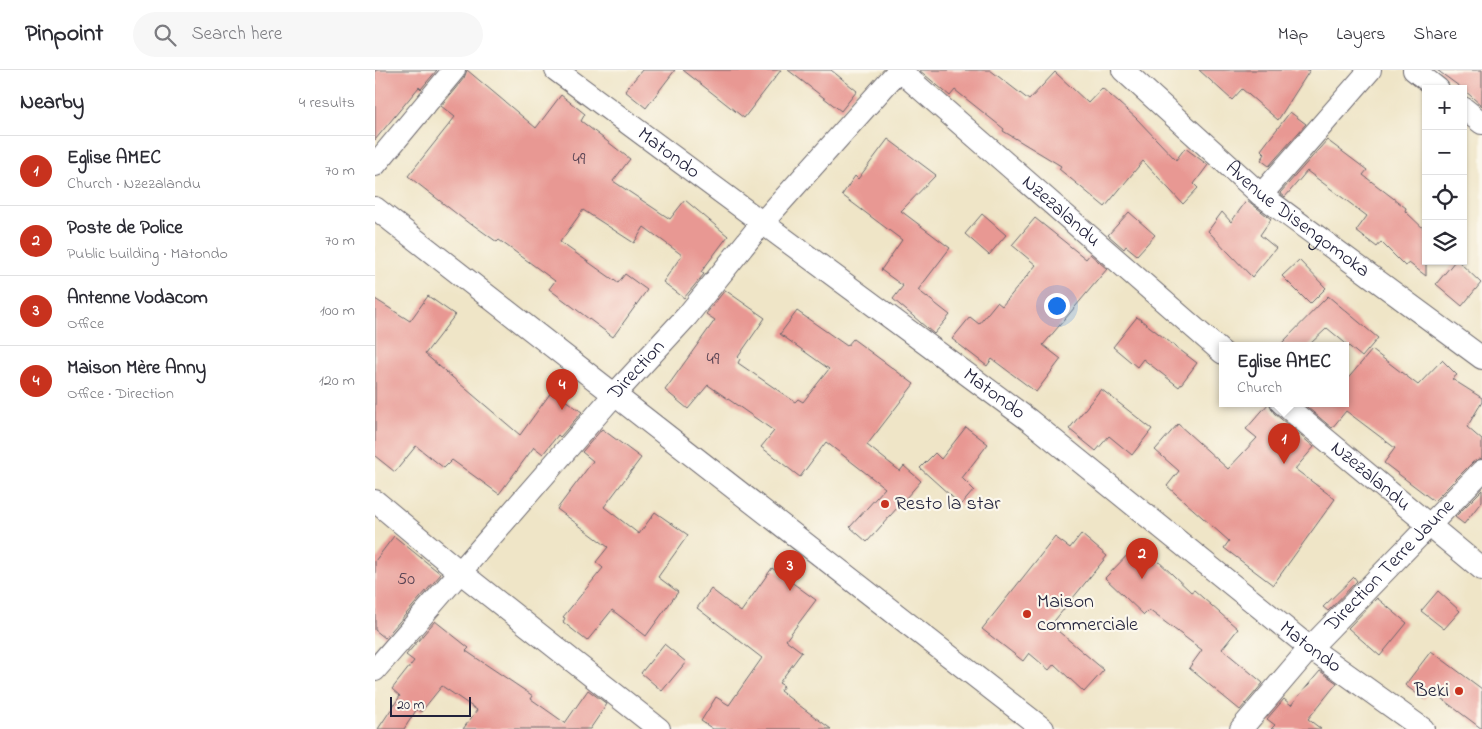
<!DOCTYPE html>
<meta charset="utf-8">
<style>
body{margin:0;font-family:"Indie Flower",sans-serif;background:#f7f7f7;color:#2b2b33}
.controls{position:absolute;right:15px;top:15px;display:grid;overflow:hidden;border-radius:0px;box-shadow:0 1px 4px #0004}
.controls button{width:45px;height:45px;display:grid;place-items:center;padding:0;border:0;border-bottom:1px solid #e1e1e2;background:#fff;color:#2b2b33;font:25px sans-serif}
.scale{position:absolute;left:15px;bottom:12px;width:81px;box-sizing:border-box;padding-left:5px;border:2px solid #22223b;border-top:0;font-size:14px;line-height:18px;white-space:nowrap;color:#22223b;-webkit-text-stroke:4px #fbf7ec;paint-order:stroke}
.you{position:absolute;left:681px;top:235px;width:18px;height:18px;margin:-12px;border:4px solid #fff;border-radius:50%;background:#1a73e8;box-shadow:0 0 0 8px #1a73e833}
.badge{display:grid;place-items:center;width:32px;height:32px;border-radius:50%;background:#c8321e;color:#fff;font-size:16px;font-weight:700}
.pin{position:absolute;translate:-50% -41px;filter:drop-shadow(0 1px 2px #0008)}
.pin::after{content:'';position:absolute;top:26px;width:18px;height:15px;background:inherit;clip-path:polygon(0 0,100% 0,50% 100%)}
.popup{position:absolute;left:844px;top:272px;width:130px;height:65px;box-sizing:border-box;display:grid;place-content:center;border-radius:0px;background:#fff;filter:drop-shadow(0 1px 4px #0005);font-size:16px;white-space:nowrap;color:#7c7c81}
.popup b{font-size:19px;color:#2b2b33}
.popup::after{content:'';position:absolute;left:50%;top:100%;margin-left:-10px;border:10px solid transparent;border-top-color:#fff}
.list{margin:0;padding:0;list-style:none}
h2{display:flex;justify-content:space-between;align-items:center;height:65px;margin:0;padding:0 20px;font-size:21px}
h2 small{font-size:16px;font-weight:400;color:#7c7c81}
.list li{display:grid;grid-template-columns:32px 1fr auto;gap:15px;align-items:center;box-sizing:border-box;height:70px;padding:0 20px;border-top:1px solid #e1e1e2}
.list b{display:block;font-size:19px;white-space:nowrap}
.list p{margin:0;font-size:16px;white-space:nowrap;color:#7c7c81}
.list em{font-size:16px;font-style:normal;color:#7c7c81}
.icon{flex:none;width:28px;height:28px;fill:none;stroke:currentColor;stroke-width:2;stroke-linecap:round;stroke-linejoin:round}
.map{position:relative;flex:none;width:1107px;height:659px;overflow:hidden}
header{display:flex;align-items:center;gap:30px;box-sizing:border-box;height:70px;padding:0 25px;background:#fff;border-bottom:1px solid #e1e1e2}
header strong{font-size:24px}
nav{display:flex;gap:28px;margin-inline-start:auto;font-size:18px}
.search{width:350px;height:45px;background:#f7f7f7;display:flex;align-items:center;gap:12px;box-sizing:border-box;padding:0 18px;border-radius:28px;color:#7c7c81;font-size:19px}
main{display:flex}
aside{flex:1;background:#fff}
.map>svg:first-child{display:block}
</style>
<header>
<strong>Pinpoint</strong>
<div class="search"><svg class="icon" aria-label="search" viewBox="0 0 24 24"><circle cx="10" cy="10" r="6"/><path d="M15 15l6 6"/></svg>Search here</div>
<nav><a>Map</a><a>Layers</a><a>Share</a></nav>
</header>
<main>
<aside>
<h2>Nearby<small>4 results</small></h2>
<ul class="list">
<li><span class="badge">1</span><div><b>Eglise AMEC</b><p>Church · Nzezalandu</p></div><em>70 m</em></li>
<li><span class="badge">2</span><div><b>Poste de Police</b><p>Public building · Matondo</p></div><em>70 m</em></li>
<li><span class="badge">3</span><div><b>Antenne Vodacom</b><p>Office</p></div><em>100 m</em></li>
<li><span class="badge">4</span><div><b>Maison Mère Anny</b><p>Office · Direction</p></div><em>120 m</em></li>
</ul>
</aside>
<div class="map">
<svg width="1107" height="659" viewBox="0 0 1107 659">
<rect width="100%" height="100%" fill="#fbf7ec"/>
<filter id="ink" filterUnits="userSpaceOnUse"><feTurbulence type="fractalNoise" baseFrequency=".02" numOctaves="2"/><feDisplacementMap in="SourceGraphic" scale="10" xChannelSelector="R" yChannelSelector="G"/><feConvolveMatrix kernelMatrix="1 2 1 2 8 2 1 2 1" color-interpolation-filters="sRGB"/></filter>
<filter id="wash" filterUnits="userSpaceOnUse"><feTurbulence type="fractalNoise" baseFrequency=".0096" numOctaves="4" result="noise"/><feDisplacementMap in="SourceGraphic" scale="20" xChannelSelector="R" yChannelSelector="G"/><feGaussianBlur stdDeviation="1.12" result="paint"/><feColorMatrix in="noise" values="0 0 0 0 0 0 0 0 0 0 0 0 0 0 0 0 0 1.4 0 .05"/><feComposite in="paint" operator="in"/></filter>
<g filter="url(#wash)">
<rect width="100%" height="100%" fill="#efe5c7"/>
<g id="blocks">
<path fill="#e89893" d="M0,0H62L46,19L44,17L0,70Z
M92,0L161,58L186,25L210,44L206,51L255,89L238,111L295,149L310,130L353,166L326,202L329,204L309,228L288,212L307,185L269,157L259,173L208,140L185,172L243,213L250,204L272,220L238,267L174,219L180,211L124,170L122,172L97,154L96,155L33,106L80,47L66,36L89,8Z
M267,0H300L271,38L250,21Z
M308,0H406L369,48Z
M413,0H456L482,21L466,41Z
M544,0H615L654,30L680,2L713,33L727,18L761,48L801,90L810,78L833,95L819,114L823,118L808,134L768,91L730,137L684,99L686,96L628,61L629,59L580,20L575,26Z
M824,0H935L903,50L867,19L857,30Z
M1062,0H1107V36L1088,19Z
M915,42L931,54L894,96L886,90L890,84L886,80Z
M513,69L561,105L526,141L575,178L543,220L575,245L559,264L518,229L528,216L506,200L527,170L467,125L480,106L483,109Z
M952,70L992,100L988,105L1031,138L1030,141L1051,161V206L1034,193L1030,196L1006,172L1002,177L981,161L992,146L932,101L910,127L905,123Z
M872,130L896,149L885,165L901,178L877,207L833,161L847,142L856,152Z
M754,142L780,165L762,185L751,176L749,179L733,165Z
M607,144L631,165L614,185L590,164Z
M660,148L711,189L715,184L732,199L668,275L686,289L661,322L617,289L612,296L577,269L595,247L604,254L622,232L627,236L661,195L637,175Z
M924,190L951,218L935,234L907,206Z
M1080,191H1083L1106,213L1087,236L1061,214Z
M350,220L390,248L363,287L365,289L363,293L420,332L423,329L428,332L454,299L405,264L422,241L472,276L478,269L539,314L492,375L525,401L529,396L546,411L492,472L475,457L510,418L451,372L425,407L386,377L399,361L333,315L313,339L290,320L340,250L331,244Z
M53,226L80,245L50,284L145,365L177,321L207,342L185,367L183,365L168,384L159,377L124,424L77,390L69,398L41,376L20,402L0,386V229L35,251Z
M953,226L1003,268L987,287L952,258L934,275H905Z
M762,247L822,293L804,317L768,289L762,297L738,277Z
M997,280L1043,315L1067,290L1082,305L1077,309L1107,328V332L1092,357L1107,370V388L1098,392L1059,431L1009,393L1020,378L971,341L957,358L927,333H970V312Z
M726,319L777,359L757,385L734,366L721,381L694,359Z
M894,333L899,343L939,377L920,399L960,429L898,515L849,478L854,471L792,416L804,401L780,380L803,354L853,399L882,368L871,359Z
M591,357L613,374L587,408L599,420L586,435L545,398L560,383L566,389Z
M227,359L266,388L229,437L264,464L280,442L313,465L283,507L303,522L271,566L237,540L212,571L188,552L190,548L188,547L228,498L221,492L233,477L182,439L218,391L207,382Z
M1107,420V431L1089,454L1080,447Z
M706,464L732,486L676,555L729,600L709,622L679,594L674,600L654,583L648,591L607,559L680,467L695,478Z
M19,466L66,504L10,568L0,560V491Z
M764,473L816,522L819,520L863,559L847,579L888,613L865,640L814,598L827,580L774,540L769,545L730,508Z
M397,498L441,530L411,570L427,582L404,613L409,616L405,621L456,659H338L326,651L341,627L354,635L387,588L322,538L336,519L366,542Z
M979,507L982,511L953,541L948,537Z
M1063,521L1085,541L1069,559L1046,541Z
M1002,528L1032,553L1005,586L973,558Z
M60,551L94,578L91,581L158,626L156,629L190,653L213,620L232,634L215,659H88L102,640L67,616L46,642L42,639L29,659H3L25,626L17,619L39,591L31,585Z
M289,574L311,592L287,621L266,603Z
M1056,581L1107,619V659L1055,620L1049,629L1030,615Z
M945,601L962,613L933,649L946,659H896L900,655L892,649L909,629L916,635Z"/>
</g>
</g>
<g filter="url(#ink)">
<use href="#blocks" fill-opacity="0" stroke="#6a666c" stroke-width="1"/>
<g fill="none" stroke-linecap="round" stroke-linejoin="round">
<defs>
<g id="minor">
<path id="s1" d="M181,0L654,350L935,578L1048,659"/>
<path id="s2" d="M524,0L848,283"/>
<path id="s3" d="M748,0L886,125L1107,288"/>
<path d="M1039,0L1063,19"/>
<path d="M1088,38L1107,53"/>
<path d="M0,95L79,0"/>
<path d="M886,125L995,0"/>
<path d="M0,138L668,659"/>
<path id="s4" d="M907,333L1107,499"/>
<path d="M0,431L85,502L284,659"/>
<path id="s5" d="M0,600L239,325L312,246L387,153L524,0"/>
<path id="s6" d="M866,659L935,578L1107,401"/>
</g>
</defs>
<use href="#minor" stroke="#6a666c" stroke-width="24"/>
<use href="#minor" stroke="#fff" stroke-width="22"/>
</g>
</g>
<g fill="#c8321e" stroke="#fbf7ec" stroke-width="2">
<circle cx="510" cy="434" r="5"/>
<circle cx="652" cy="544" r="5"/>
<circle cx="1084" cy="621" r="5"/>
</g>
<g text-anchor="middle" dominant-baseline="central" stroke-width="4.5" stroke-linejoin="round" paint-order="stroke">
<g font-size="18" fill="#544051">
<text x="204" y="90">49</text>
<text x="338" y="290">49</text>
<text x="31" y="510">50</text>
</g>
<g font-size="20" fill="#22223b" stroke="#fbf7ec">
<text stroke="none"><textPath href="#s1" startOffset="140">Matondo</textPath></text>
<text stroke="none"><textPath href="#s2" startOffset="215">Nzezalandu</textPath></text>
<text stroke="none"><textPath href="#s3" startOffset="230">Avenue Disengomoka</textPath></text>
<text stroke="none"><textPath href="#s5" startOffset="398">Direction</textPath></text>
<text stroke="none"><textPath href="#s1" startOffset="545">Matondo</textPath></text>
<text stroke="none"><textPath href="#s4" startOffset="115">Nzezalandu</textPath></text>
<text stroke="none"><textPath href="#s6" startOffset="221">Direction Terre Jaune</textPath></text>
<text stroke="none"><textPath href="#s1" startOffset="950">Matondo</textPath></text>
</g>
<g font-size="20" fill="#22223b" stroke="#fbf7ec" text-anchor="start">
<text x="520" y="434">Resto la star</text>
<text x="662" y="532">Maison<tspan x="662" dy="23">commerciale</tspan></text>
<text x="1074" y="621" text-anchor="end">Beki</text>
</g>
</g>
</svg>
<div class="controls">
<button>+</button>
<button>−</button>
<button><svg class="icon" aria-label="locate" viewBox="0 0 24 24"><circle cx="12" cy="12" r="6"/><path d="M12 2v4M12 18v4M2 12h4M18 12h4"/></svg></button>
<button><svg class="icon" aria-label="layers" viewBox="0 0 24 24"><path d="M12 4l9 5-9 5-9-5zM3 14l9 5 9-5"/></svg></button>
</div>
<div class="scale">20 m</div>
<div class="you"></div>
<div class="pin badge" style="left:909px;top:394px">1</div>
<div class="popup"><b>Eglise AMEC</b>Church</div>
<div class="pin badge" style="left:767px;top:509px">2</div>
<div class="pin badge" style="left:415px;top:521px">3</div>
<div class="pin badge" style="left:187px;top:340px">4</div>
</div>
</main>
